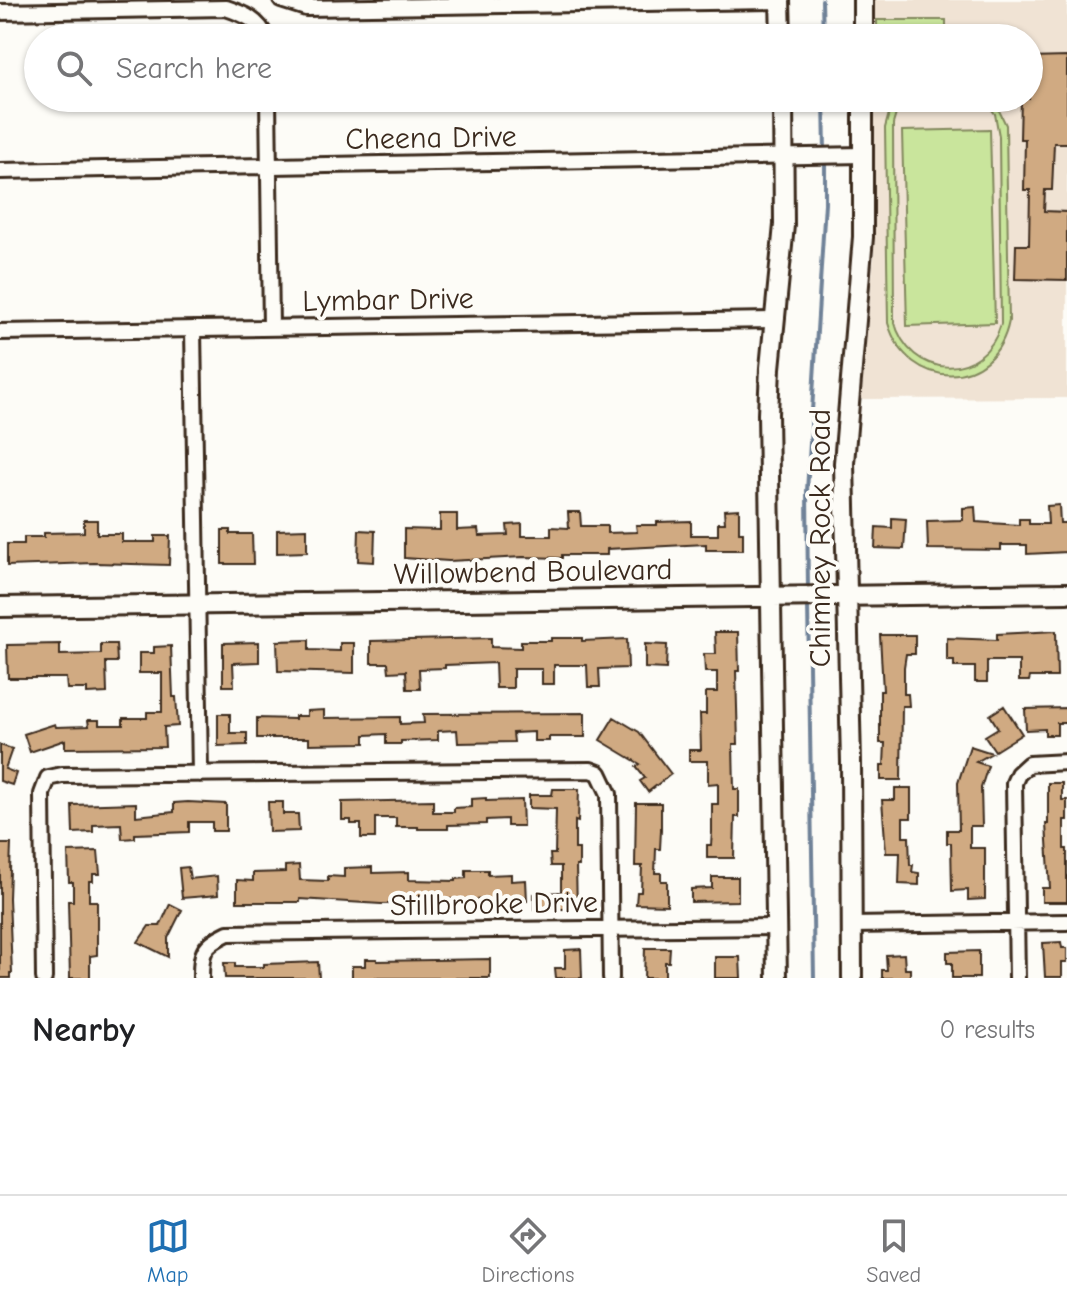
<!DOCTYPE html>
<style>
body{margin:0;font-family:"Comic Neue",sans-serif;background:#f6f6f6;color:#202124}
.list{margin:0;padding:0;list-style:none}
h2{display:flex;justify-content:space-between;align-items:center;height:104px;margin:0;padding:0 32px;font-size:34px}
h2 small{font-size:26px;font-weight:400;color:#757577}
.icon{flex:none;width:44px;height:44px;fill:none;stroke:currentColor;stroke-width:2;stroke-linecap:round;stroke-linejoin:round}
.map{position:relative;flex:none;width:1067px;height:978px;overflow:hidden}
.search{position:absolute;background:#fff;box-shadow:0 2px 6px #0004;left:24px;right:24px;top:24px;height:88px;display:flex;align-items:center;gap:20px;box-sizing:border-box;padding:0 28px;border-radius:44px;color:#757577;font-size:30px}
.sheet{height:216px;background:#fff}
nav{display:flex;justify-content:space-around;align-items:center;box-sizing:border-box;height:112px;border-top:2px solid #e0e0e0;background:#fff;font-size:22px;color:#757577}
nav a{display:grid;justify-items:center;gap:4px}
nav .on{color:#1f6fb2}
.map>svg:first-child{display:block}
</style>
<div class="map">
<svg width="1067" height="978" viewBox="0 0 1067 978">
<rect width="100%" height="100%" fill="#fdfcf7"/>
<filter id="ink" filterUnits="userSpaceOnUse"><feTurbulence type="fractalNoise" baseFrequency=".0125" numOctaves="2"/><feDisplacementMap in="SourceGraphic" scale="16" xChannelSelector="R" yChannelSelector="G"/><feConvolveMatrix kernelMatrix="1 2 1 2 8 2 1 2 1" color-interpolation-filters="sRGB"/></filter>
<g filter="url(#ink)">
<path fill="#f0e3d4" d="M874,0H1067V398L861,399L874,255L875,98H1029V38H874Z"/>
<path fill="#c9e59c" stroke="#82885d" stroke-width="2" d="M877,20H946V38H877Z
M898,98H907L896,114L893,124L894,320C909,380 984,383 1001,324L999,136L995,114L983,98H993L1006,125L1009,321C995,392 908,392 888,323L885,128L891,106Z
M990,129L995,323L907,326L902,131Z"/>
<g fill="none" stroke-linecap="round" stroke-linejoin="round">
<path stroke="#6f8298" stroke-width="4" d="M822,0L823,38
M824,98L825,152
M808,591L807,491L825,203V160
M808,604L814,978"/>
</g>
<path fill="#d0aa82" stroke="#3b2a1e" stroke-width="2" d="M1067,57V143H1054L1052,190H1045L1044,211L1067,212V280L1015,279L1016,245H1029L1030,190H1024L1025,139H1020L1021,98H1029V58Z
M1059,505L1060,523H1067V552L1027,554V545H1001V550L928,549L927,521L963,520V508L975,507L976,522L1019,525V519H1029V524H1048L1047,506Z
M739,509V532H743V550H706V544L607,549V555H562V558L523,557L449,561L404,558V529L440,530V514H457V530L478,529L479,536L508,535L507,525L522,524V536H551V527L569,528L568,512H580L581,526H607V533L637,532L636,525H657V522L691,521V535H718V523H725L724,510Z
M892,518L906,519L904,549L875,548L876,527L892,528Z
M84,520H97V534H122V542H155V536H170L169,565L94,563L7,566V544H24V537H44V533L84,532Z
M307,529V552L277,553V530Z
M222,530H230V534H252L253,564H222Z
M359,530L375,531L374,562L358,561Z
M1056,631L1057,677H1030L1029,681H1019V661H987V682H975V667H954V661H947V638L997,640V634Z
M715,632H738L739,671H736L738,744H733L734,789H739V817H735L734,858H707V845H711L712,832V804H718V783L708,784V761H689V750H701L700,714H706V692H717V672H705L704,654H716Z
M880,635H915V654H906L904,667V694H908L909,706H902L901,780H881V765H884L885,743H880V691H883Z
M491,638V647L521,648V641H551V638H582V641L627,639L628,668L599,669L600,687H588L587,665H554V684H542V669H513V688H496L495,663L445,665V668L419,669L420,689H407L406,671L389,672L388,663H371V641Z
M309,640V650L340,651V643H354V673L278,671L277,641Z
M259,642V662L233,663L234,686H223V643Z
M60,644V655L101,654V644H116L117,662H106L107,693L87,694V689H67L66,678H8L7,645Z
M645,644L667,645L666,669L645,668Z
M171,646L173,697H176L178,726L164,727L165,747L65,748V740L30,752L24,734L55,724L56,727L89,726L88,720H99V725H123V718H147V712H162V673H139V653H154V647Z
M1004,706L1022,734L995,751L985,736L998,728L990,715Z
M1067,708V723H1057V735H1045V729L1026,730L1025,709Z
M324,710V718L400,717V724L424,723L423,714L585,713V737H549V741H534V732L513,733L514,742L458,743L457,730L438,731V740L401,741V744H386V734L365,735V743L309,744V738H257V718L295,719V716H307V711Z
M218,714H230V733H247V745L218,746Z
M614,717L639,732L671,774L648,792L640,781L645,778L636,767L640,764L600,740Z
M0,745L12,749L5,769L16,773L12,785L0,781Z
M970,746L992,753L976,762L988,766L981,788L982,826H970V848H985V899L968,900V890L952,891L951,843H947V830H959L958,783Z
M1048,783H1062V800H1067V820H1064V849H1067V902H1042V888H1050L1046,824H1048Z
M895,788H911V818H903V837H909L910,865H913L912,872L919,873V885L899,884L900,853H886L882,800H895Z
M553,789H579L578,822L575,821V849H579V866H576L577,909H534V894L561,892V866H551L550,854H555L556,809L529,808V795H552Z
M486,798V801L522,800L523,826H507V819L486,820V824L448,825V829H418V827H396V818H375V838H361V824H351V820H342V802L433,800V812H454V808L471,807V799Z
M188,802L226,804V831H212V822H189V832L135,834V838L122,839L121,824L93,825V832L73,833L72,805L136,803V816L174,812V803Z
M268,802H283V814H298L299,831L269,832Z
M636,803H661V830L660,849H656L655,873H661V881H667V905L636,904L637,892H641L642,866H635Z
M0,844H11L9,898L12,973H10V978H0Z
M98,851L100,874H93V881H89V901H97V955L90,956V978H70L68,901H73V882H69L68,852Z
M299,865L300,880L328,881V876L344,877V868L372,867V873L409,872V880L456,881V879L466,878V870H488V875L511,874V881L526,880L527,901L450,899V903L381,904L300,899V902H237V880L253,881V873L285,872V866Z
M188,867L190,879L217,876L218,895L182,898L179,868Z
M712,877H738V901L691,902V889L712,888Z
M170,904L182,910L168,938V957L138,942L149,926H160Z
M1061,942L1062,948H1067V962H1062V977H1045L1043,943Z
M645,948H670L669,962H665V978H644Z
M581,949L582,978H556L555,968H565V950Z
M979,951V978H952V963H947V952Z
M904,954L905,969H910V978H882V970H887L886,955Z
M715,957H740L741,978H715Z
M365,959H377V961L490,959V978H352V966H365Z
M318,962L319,978H225L224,963H235V967H264V964Z"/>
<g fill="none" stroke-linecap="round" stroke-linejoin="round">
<defs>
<path id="minor" d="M281,0L306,8L780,1
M0,12L226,8C244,14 259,20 266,38
M268,98L271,328
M0,171L863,155
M193,329L200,774
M0,332L776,320
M851,925L1067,922
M44,978L42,794L48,778L62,775L591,770L599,773L609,794L611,978
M201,978C201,951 203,945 228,933L776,927
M1017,978L1014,783L1018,774L1029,764L1067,762"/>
<path id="secondary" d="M780,0L781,38
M863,38V0
M0,607L1067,593
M777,978L768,414L770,368L784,225L783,98
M852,978L851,762L844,463L863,237V98"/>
</defs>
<use href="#minor" stroke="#3b2a1e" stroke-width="20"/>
<use href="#secondary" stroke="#3b2a1e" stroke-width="24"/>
<use href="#minor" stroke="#fdfcf7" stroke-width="14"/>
<use href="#secondary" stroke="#fdfcf7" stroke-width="18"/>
</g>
</g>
<g text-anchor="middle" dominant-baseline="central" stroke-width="8" stroke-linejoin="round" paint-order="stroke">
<g font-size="30" fill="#3b2a1e" stroke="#fdfcf7">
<text transform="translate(431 138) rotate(-1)">Cheena Drive</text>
<text transform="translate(388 300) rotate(-1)">Lymbar Drive</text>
<text transform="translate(820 538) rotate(-90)">Chimney Rock Road</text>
<text transform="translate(533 572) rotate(-1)">Willowbend Boulevard</text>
<text transform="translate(494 904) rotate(-1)">Stillbrooke Drive</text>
</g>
</g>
</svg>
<div class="search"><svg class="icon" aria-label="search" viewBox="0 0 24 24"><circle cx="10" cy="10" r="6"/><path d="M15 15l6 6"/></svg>Search here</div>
</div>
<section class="sheet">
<h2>Nearby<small>0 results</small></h2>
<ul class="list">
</ul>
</section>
<nav>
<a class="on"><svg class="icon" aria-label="map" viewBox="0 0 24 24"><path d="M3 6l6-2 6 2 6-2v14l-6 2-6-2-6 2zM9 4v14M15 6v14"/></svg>Map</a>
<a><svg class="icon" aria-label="directions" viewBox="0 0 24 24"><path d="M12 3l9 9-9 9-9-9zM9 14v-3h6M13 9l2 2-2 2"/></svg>Directions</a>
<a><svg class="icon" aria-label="saved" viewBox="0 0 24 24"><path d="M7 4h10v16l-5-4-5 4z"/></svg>Saved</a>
</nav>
